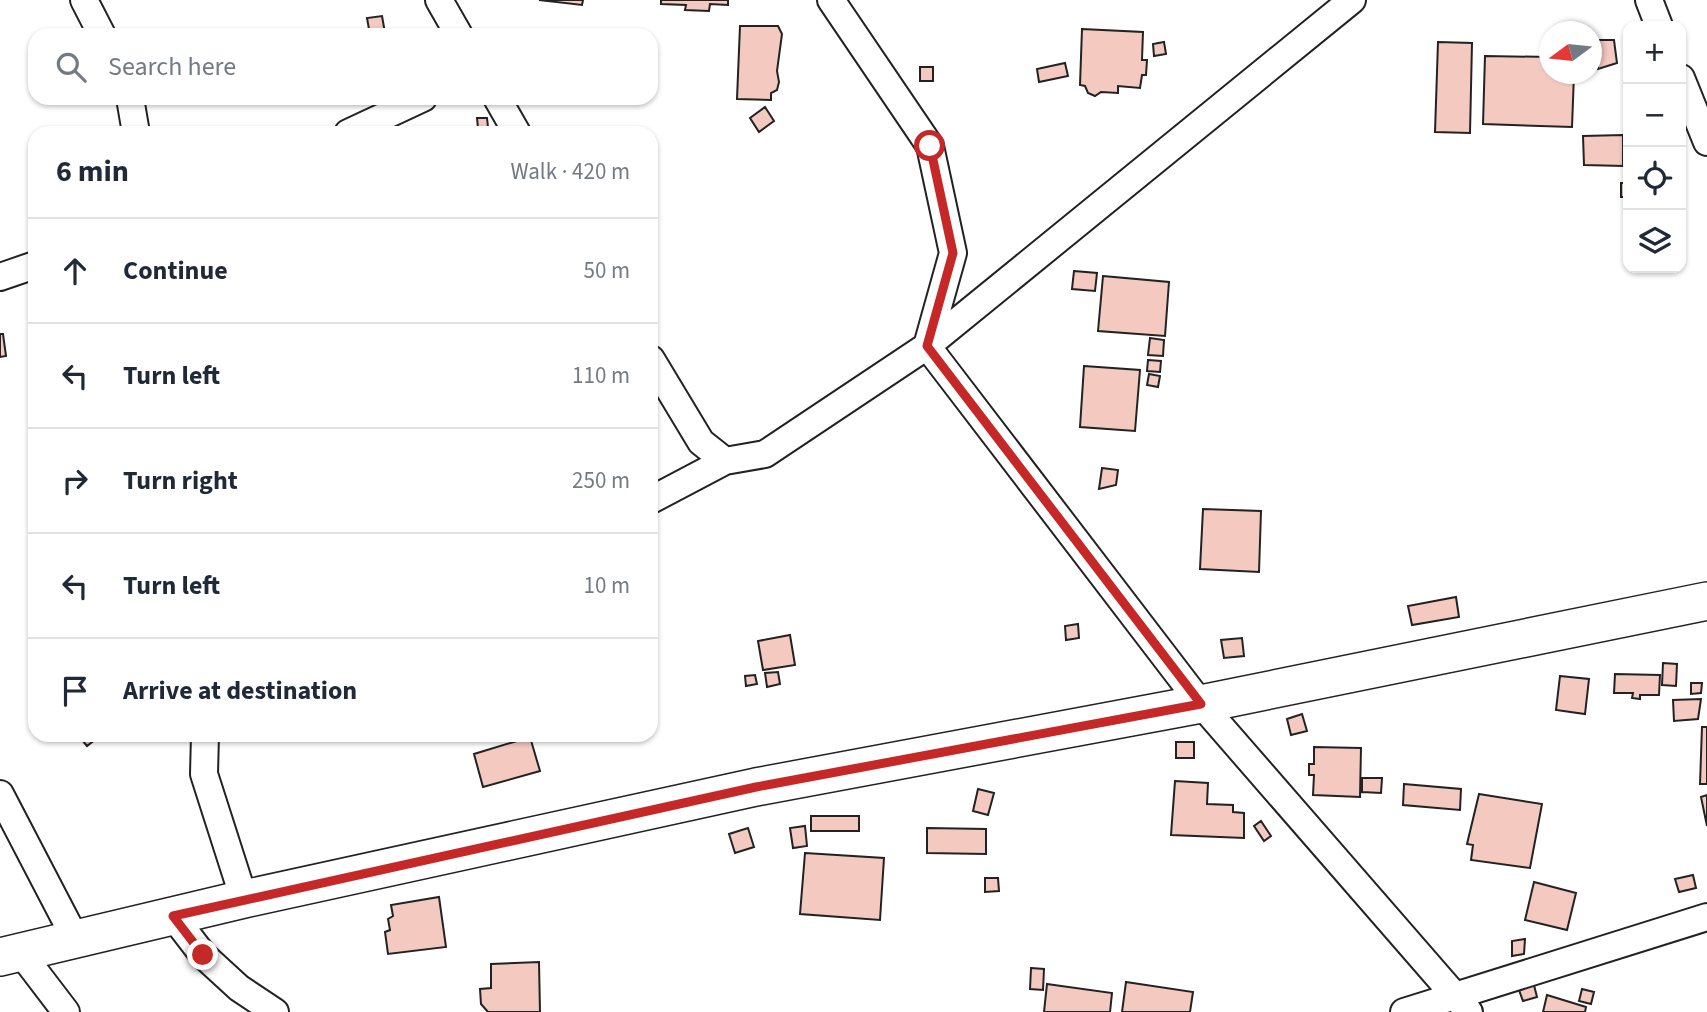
<!DOCTYPE html>
<meta charset="utf-8">
<style>
body{margin:0;font-family:"Source Sans 3",sans-serif;background:#f6f6f7;color:#1f2937}
.controls{position:absolute;right:21px;top:21px;display:grid;overflow:hidden;border-radius:14px;box-shadow:0 2px 5px #0004}
.controls button{width:63px;height:63px;display:grid;place-items:center;padding:0;border:0;border-bottom:2px solid #e0e1e3;background:#fff;color:#1f2937;font:35px sans-serif}
.compass{position:absolute;left:1539px;top:21px;width:63px;height:63px;border-radius:50%;background:#fff;box-shadow:0 2px 5px #0004;rotate:255deg}
.stop{position:absolute;width:21px;height:21px;margin:-16px;border:5px solid #c62828;border-radius:50%;background:#fff}
.stop.end{background:#c62828;border-color:#fff;box-shadow:0 2px 7px #0008}
.list{margin:0;padding:0;list-style:none}
h2{display:flex;justify-content:space-between;align-items:center;height:91px;margin:0;padding:0 28px;font-size:30px}
h2 small{font-size:23px;font-weight:400;color:#747a83}
.list li{display:grid;grid-template-columns:46px 1fr auto;gap:21px;align-items:center;box-sizing:border-box;height:105px;padding:0 28px;border-top:2px solid #e0e1e3}
.list b{display:block;font-size:26px;white-space:nowrap}
.list em{font-size:23px;font-style:normal;color:#747a83}
.icon{flex:none;width:38px;height:38px;fill:none;stroke:currentColor;stroke-width:2;stroke-linecap:round;stroke-linejoin:round}
.map{position:relative;flex:none;width:1707px;height:1012px;overflow:hidden}
.search{position:absolute;background:#fff;box-shadow:0 2px 5px #0004;left:28px;top:28px;width:630px;height:77px;display:flex;align-items:center;gap:18px;box-sizing:border-box;padding:0 24px;border-radius:21px;color:#747a83;font-size:26px}
.panel{position:absolute;background:#fff;box-shadow:0 2px 5px #0004;left:28px;top:126px;width:630px;height:616px;border-radius:21px}
.map>svg:first-child{display:block}
</style>
<div class="map">
<svg width="1707" height="1012" viewBox="0 0 1707 1012">
<rect width="100%" height="100%" fill="#fff"/>
<path fill="#f3c9c0" stroke="#222" stroke-width="2" d="M539,0H583L582,5Z
M661,0H728V5L710,4L709,11L685,10L686,5L661,4Z
M382,16L385,33L370,35L367,18Z
M740,26H778L782,34L777,71L779,82L777,90L771,93V100L737,99Z
M1082,29L1143,32L1142,60H1147L1146,75H1142L1140,88L1118,86V93L1101,92L1095,96L1088,93L1085,86L1080,85Z
M1593,40H1614L1617,63L1598,69Z
M1164,42L1166,54L1154,56L1153,44Z
M1438,42L1472,43L1470,133L1435,132Z
M1485,56L1550,57V74H1574L1572,127L1483,124Z
M1065,63L1068,76L1039,82L1037,69Z
M920,67H933V81H920Z
M765,107L774,121L759,132L750,118Z
M477,118H487L488,127L478,128Z
M1623,135V166L1584,165L1583,136Z
M1621,183H1628V197H1621Z
M1074,271L1097,273L1095,291L1072,289Z
M1103,276L1169,282L1165,336L1098,331Z
M0,334H3L6,356L0,357Z
M1150,338L1164,340L1163,356L1148,355Z
M1148,360L1161,361L1160,372L1147,371Z
M1084,366L1140,370L1135,431L1080,427Z
M1149,374L1160,376L1158,387L1147,385Z
M1102,468L1118,470L1116,485L1099,489Z
M1203,509L1261,511L1259,572L1200,569Z
M1456,597L1459,617L1412,625L1408,606Z
M1078,624L1079,638L1066,640L1065,626Z
M790,635L795,665L763,670L758,641Z
M1242,638L1244,656L1224,658L1221,640Z
M1663,663L1677,664L1676,686L1662,685Z
M778,672L780,684L767,687L765,673Z
M1615,674L1660,675L1659,695H1640V699L1632,698L1633,693H1614Z
M755,675L757,684L746,686L745,676Z
M1560,676L1589,679L1585,714L1556,710Z
M1691,683H1702L1701,693L1691,694Z
M1701,699L1698,719L1674,721L1673,700Z
M1302,714L1307,731L1291,735L1287,719Z
M1702,727H1707V784H1700Z
M78,735H101L87,746Z
M530,737L540,771L483,787L474,754Z
M1176,742H1194V758H1176Z
M1314,747L1361,748L1360,797L1313,795L1314,775H1309V764H1314Z
M1362,778H1382L1381,793L1362,792Z
M1175,781L1208,783L1207,804L1233,805V812L1244,813V838L1171,835Z
M1404,784L1461,789L1460,810L1403,805Z
M978,789L994,793L988,815L973,811Z
M1479,794L1542,804L1530,868L1471,860L1473,845L1467,844Z
M1707,795V826L1701,797Z
M811,816H859V831H811Z
M1261,821L1271,836L1264,841L1254,826Z
M805,826L807,846L793,848L790,828Z
M748,828L754,847L735,853L729,834Z
M927,828L986,829V854L927,853Z
M805,853L884,858L880,920L800,914Z
M1693,875L1696,888L1679,892L1675,879Z
M985,878H998L999,891L985,892Z
M1534,882L1576,893L1567,930L1525,920Z
M439,897L446,947L388,954L385,932L390,930L388,919L393,916L391,905Z
M1525,939L1524,954L1512,956V941Z
M539,962L540,1012H488L481,1004L480,989L491,988V964Z
M1031,968L1044,969L1043,990L1030,989Z
M1126,982L1193,992L1190,1012H1122Z
M1047,984L1112,993L1110,1012H1044Z
M1534,985L1537,997L1523,1001L1519,990Z
M1582,989L1594,992L1591,1004L1579,1001Z
M1547,995L1586,1007L1585,1012H1543Z"/>
<g fill="none" stroke-linecap="round" stroke-linejoin="round">
<defs>
<path id="street" d="M84,0L102,35
M439,0L459,35
M831,0L930,146L953,253L927,346L1201,704L1469,1012
M1649,0L1659,26
M1681,78L1707,142
M130,98L136,133
M497,98L517,133
M348,133L423,98
M0,277L35,265
M651,359L701,442L725,461L765,454L927,346L1352,0
M651,500L725,461
M205,735L204,774L244,899
M0,794L76,940
M173,916L203,955L239,988L275,1012
M21,953L66,1012
M1404,1012L1707,917"/>
<path id="secondary" d="M0,957L244,899L756,787L1201,704L1707,601"/>
</defs>
<use href="#street" stroke="#222" stroke-width="30"/>
<use href="#secondary" stroke="#222" stroke-width="40"/>
<use href="#street" stroke="#fff" stroke-width="26"/>
<use href="#secondary" stroke="#fff" stroke-width="37"/>
</g>
<g fill="none" stroke-linecap="round" stroke-linejoin="round">
<path stroke="#c62828" stroke-width="9" d="M203,955L173,916L756,787L1201,704L927,346L953,253L930,146"/>
</g>
</svg>
<div class="controls">
<button>+</button>
<button>−</button>
<button><svg class="icon" aria-label="locate" viewBox="0 0 24 24"><circle cx="12" cy="12" r="6"/><path d="M12 2v4M12 18v4M2 12h4M18 12h4"/></svg></button>
<button><svg class="icon" aria-label="layers" viewBox="0 0 24 24"><path d="M12 4l9 5-9 5-9-5zM3 14l9 5 9-5"/></svg></button>
</div>
<svg class="compass" viewBox="-18 -18 36 36"><path d="M0-13l5 13h-10z" fill="#e53935"/><path d="M0 13l5-13h-10z" fill="#747a83"/></svg>
<div class="stop" style="left:930px;top:146px"></div>
<div class="stop end" style="left:203px;top:955px"></div>
<div class="search"><svg class="icon" aria-label="search" viewBox="0 0 24 24"><circle cx="10" cy="10" r="6"/><path d="M15 15l6 6"/></svg>Search here</div>
<section class="panel">
<h2>6 min<small>Walk · 420 m</small></h2>
<ul class="list">
<li><svg class="icon" aria-label="ahead" viewBox="0 0 24 24"><path d="M12 20V5M6 11l6-6 6 6"/></svg><div><b>Continue</b></div><em>50 m</em></li>
<li><svg class="icon" aria-label="left" viewBox="0 0 24 24"><path d="M17 20v-9H6M10 6l-5 5 5 5"/></svg><div><b>Turn left</b></div><em>110 m</em></li>
<li><svg class="icon" aria-label="right" viewBox="0 0 24 24"><path d="M7 20v-9h11M14 6l5 5-5 5"/></svg><div><b>Turn right</b></div><em>250 m</em></li>
<li><svg class="icon" aria-label="left" viewBox="0 0 24 24"><path d="M17 20v-9H6M10 6l-5 5 5 5"/></svg><div><b>Turn left</b></div><em>10 m</em></li>
<li><svg class="icon" aria-label="arrive" viewBox="0 0 24 24"><path d="M6 21V4h12l-3 4 3 4H6"/></svg><div><b>Arrive at destination</b></div></li>
</ul>
</section>
</div>
